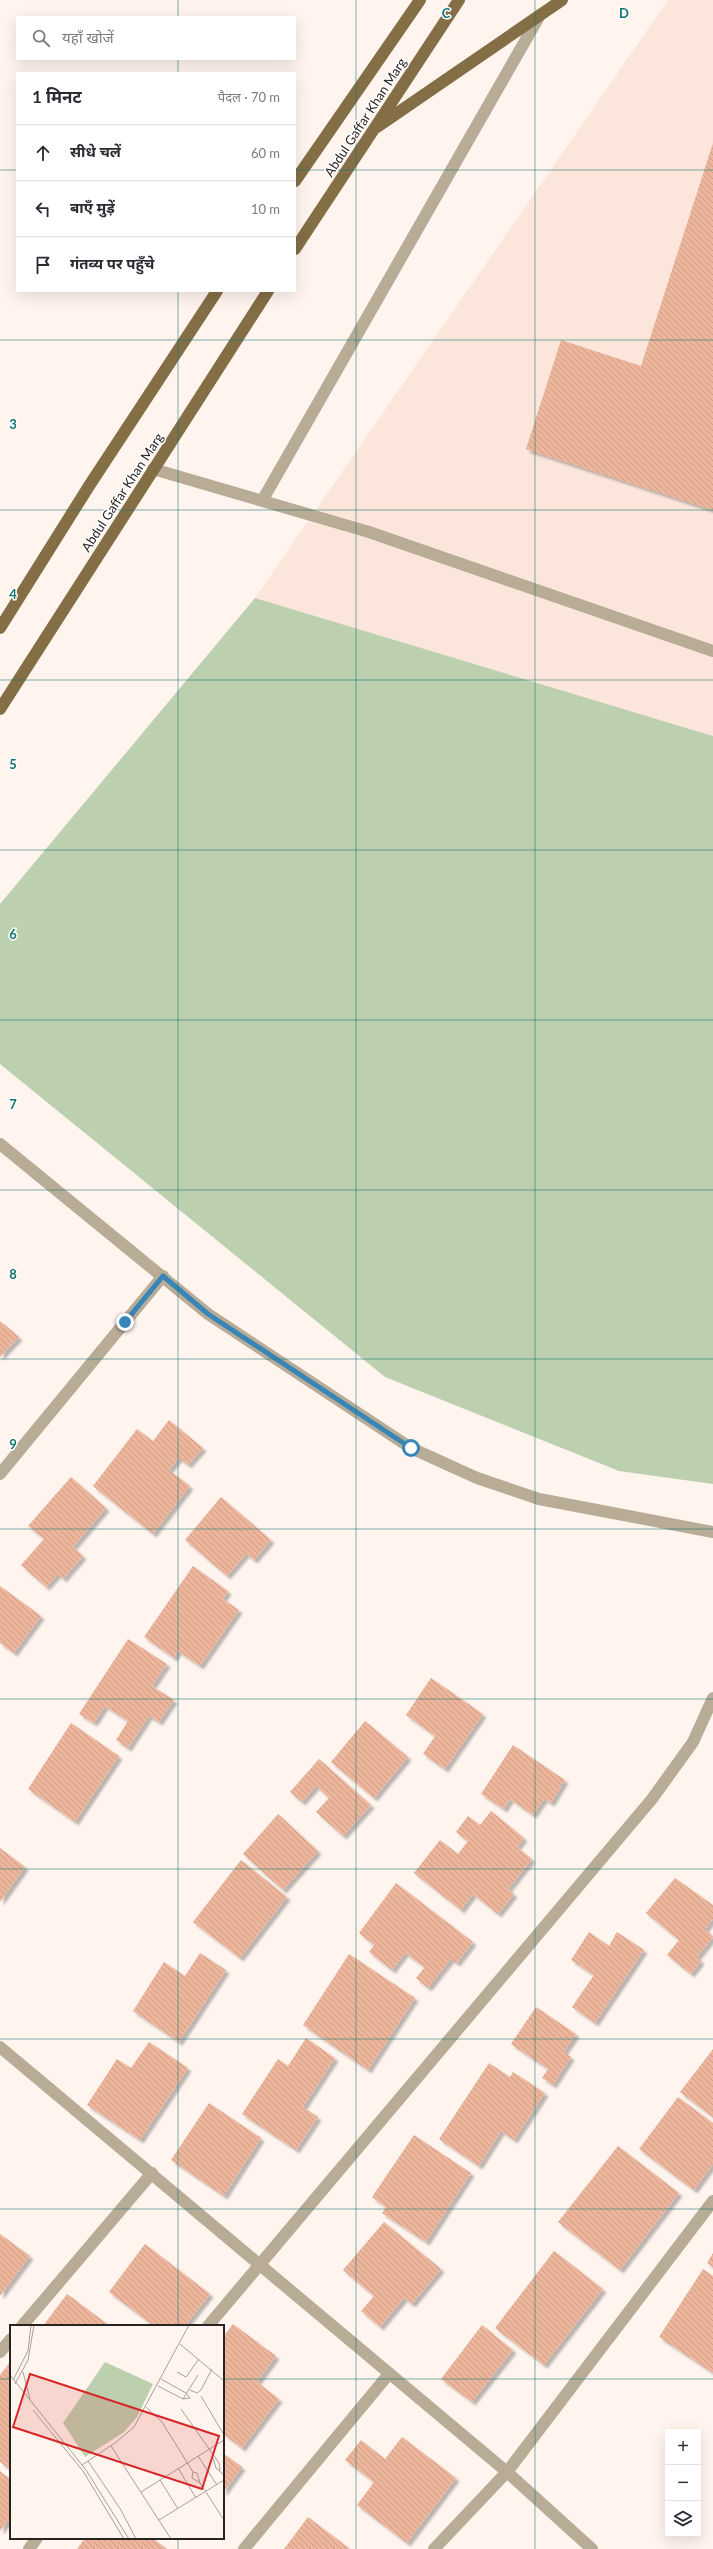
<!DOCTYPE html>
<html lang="hi">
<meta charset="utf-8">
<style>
body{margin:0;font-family:Lato,"Noto Sans Devanagari",sans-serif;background:#f2f2f3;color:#2b2b33}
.controls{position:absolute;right:12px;bottom:12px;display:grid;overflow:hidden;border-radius:0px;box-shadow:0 4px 16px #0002}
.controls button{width:36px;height:36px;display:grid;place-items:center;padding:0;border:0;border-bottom:1px solid #e1e1e2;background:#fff;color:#2b2b33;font:20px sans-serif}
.stop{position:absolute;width:12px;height:12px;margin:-9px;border:3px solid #3885b8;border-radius:50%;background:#fff}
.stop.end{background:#3885b8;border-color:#fff;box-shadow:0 1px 4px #0008}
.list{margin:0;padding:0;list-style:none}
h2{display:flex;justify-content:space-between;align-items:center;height:52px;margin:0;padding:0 16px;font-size:17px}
h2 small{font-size:13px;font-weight:400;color:#7c7c81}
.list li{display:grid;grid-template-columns:26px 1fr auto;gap:12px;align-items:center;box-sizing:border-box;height:56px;padding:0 16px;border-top:1px solid #e1e1e2}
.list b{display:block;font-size:15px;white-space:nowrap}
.list em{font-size:13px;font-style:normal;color:#7c7c81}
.icon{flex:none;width:22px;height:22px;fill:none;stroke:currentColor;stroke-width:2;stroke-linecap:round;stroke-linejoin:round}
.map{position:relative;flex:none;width:713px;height:2549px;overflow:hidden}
.search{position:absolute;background:#fff;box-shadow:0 4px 16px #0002;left:16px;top:16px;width:280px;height:44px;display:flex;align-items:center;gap:10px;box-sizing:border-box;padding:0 14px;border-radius:0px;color:#7c7c81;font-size:15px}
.panel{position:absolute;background:#fff;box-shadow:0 4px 16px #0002;left:16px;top:72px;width:280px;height:220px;border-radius:0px}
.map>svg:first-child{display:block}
</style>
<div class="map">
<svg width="713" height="2549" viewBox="0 0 713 2549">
<defs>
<pattern id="building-back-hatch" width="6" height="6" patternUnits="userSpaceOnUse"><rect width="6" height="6" fill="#edb69c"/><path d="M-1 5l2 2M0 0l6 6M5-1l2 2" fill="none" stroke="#cb9c86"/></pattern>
<filter id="shadow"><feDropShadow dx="3.5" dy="3.5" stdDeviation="1" flood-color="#0004"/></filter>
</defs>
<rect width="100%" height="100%" fill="#fff4ee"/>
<path fill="#fce6dc" d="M668,0H713V736L255,598Z"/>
<path fill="#bccfaf" d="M255,598L713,736V1484L619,1471L385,1377L0,1064V904Z"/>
<path fill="url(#building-back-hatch)" filter="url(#shadow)" d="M713,143V510L526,449L561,340L641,366Z
M0,1321L19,1337L0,1357Z
M169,1420L203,1448L188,1465L179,1458L169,1470L190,1486L153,1534L93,1486L137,1429L153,1441Z
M71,1477L106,1508L73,1547L83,1556L63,1579L58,1574L46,1587L21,1565L44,1539L28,1526Z
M221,1497L271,1540L254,1560L246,1554L227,1576L185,1540Z
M193,1566L228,1591L223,1599L239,1610L200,1666L178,1651L174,1658L144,1637Z
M0,1586L41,1616L14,1653L0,1643Z
M128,1639L167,1664L152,1686L174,1700L159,1722L149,1716L128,1748L116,1740L128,1721L105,1706L94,1723L79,1714Z
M431,1678L483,1714L445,1769L423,1754L435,1736L406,1715Z
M365,1721L408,1757L374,1798L331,1762Z
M71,1723L119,1756L75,1822L28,1789Z
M513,1745L565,1780L551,1803L544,1799L533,1815L510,1799L504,1809L481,1794Z
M319,1759L371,1805L343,1836L316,1812L329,1798L316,1786L302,1802L290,1792Z
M491,1811L524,1838L517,1847L532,1859L508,1889L514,1894L498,1914L473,1894L461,1910L414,1873L440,1840L458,1854L468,1841L456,1832L468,1816L480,1825Z
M278,1814L318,1851L283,1890L243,1854Z
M0,1848L25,1867L0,1902Z
M241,1860L287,1897L240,1958L193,1922Z
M675,1878L713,1905V1919L705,1929L713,1937L697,1957L701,1961L691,1974L667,1955L679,1940L646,1913Z
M396,1883L473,1942L457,1963L451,1959L428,1988L416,1978L425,1967L405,1953L392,1970L369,1952L374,1945L359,1933Z
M589,1932L609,1946L617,1932L644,1950L595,2023L572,2007L594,1975L571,1960Z
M200,1953L226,1970L179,2042L133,2011L164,1962L185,1976Z
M349,1954L415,1998L368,2070L303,2025Z
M536,2007L576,2034L564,2052L571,2057L553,2085L542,2078L548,2069L511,2044Z
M306,2038L335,2058L303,2107L318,2117L296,2150L242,2114L278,2059L288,2066Z
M149,2042L188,2068L140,2140L87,2105L117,2059L131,2068Z
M713,2049V2117L680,2092Z
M489,2063L510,2077L513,2072L545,2093L514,2140L501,2131L479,2166L439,2139Z
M678,2097L713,2123V2164L694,2190L639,2149Z
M209,2103L261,2138L224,2196L171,2160Z
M414,2135L471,2173L426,2242L382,2213L386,2207L372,2197Z
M618,2146L679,2193L620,2270L558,2222Z
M384,2222L441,2269L412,2304L404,2298L380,2327L361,2311L374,2296L343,2270Z
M0,2234L30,2256L0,2296Z
M145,2244L210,2294L185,2326H154L109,2292Z
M554,2251L603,2289L544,2365L495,2328Z
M713,2253V2267L707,2263Z
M703,2269L713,2276V2373L659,2337Z
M67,2294L110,2326H43Z
M233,2324L276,2356L257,2382L279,2399L242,2448L223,2434V2337Z
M482,2325L513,2350L472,2402L441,2379Z
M11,2361V2470L0,2462V2375Z
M402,2437L456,2478L407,2543L357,2505L374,2482L345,2460L361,2440L385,2459Z
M223,2453L242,2467L223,2493Z
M0,2471L11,2480V2517L0,2531Z
M308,2517L350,2549H284Z
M85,2538H152L167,2549H77Z"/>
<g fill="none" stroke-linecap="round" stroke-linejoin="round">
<path stroke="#b8ac96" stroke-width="12" d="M153,469L369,532L713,651
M262,501L540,15"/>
<path stroke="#b8ac96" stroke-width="12" d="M0,1144L208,1314L411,1448L477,1478L539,1499L713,1532
M0,1474L163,1276
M0,2047L507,2472L592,2549
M22,2326L152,2173
M208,2326L652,1799L693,1742L713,1698
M0,2352L11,2339
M29,2549L37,2538
M244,2549L388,2375
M434,2549L507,2472L713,2201"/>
<path stroke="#836e46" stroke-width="12" d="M377,127L562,0
M295,181L420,0
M295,249L459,0
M0,628L89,486L217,291
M0,709L268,291"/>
</g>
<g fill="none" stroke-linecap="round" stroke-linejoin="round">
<path stroke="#3885b8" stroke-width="5" d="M125,1322L163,1276L208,1314L411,1448"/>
</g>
<path fill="none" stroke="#0f766e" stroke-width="1" stroke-opacity="0.55" d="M178,0V17M356,0V2549M535,0V2549M178,59V73M0,170H17M295,170H713M178,291V2326M0,340H713M0,510H713M0,680H713M0,850H713M0,1020H713M0,1190H713M0,1359H713M0,1529H713M0,1699H713M0,1869H713M0,2039H713M0,2209H713M0,2379H11M223,2379H713M178,2538V2549"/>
<g text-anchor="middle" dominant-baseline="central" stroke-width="3" stroke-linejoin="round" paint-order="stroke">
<g font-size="13" fill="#282321" stroke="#fff">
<text transform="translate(365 117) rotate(-57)">Abdul Gaffar Khan Marg</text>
<text transform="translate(122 492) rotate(-57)">Abdul Gaffar Khan Marg</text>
</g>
</g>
<g transform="translate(10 2325)">
<rect width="214" height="214" fill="#fff4ee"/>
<path d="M95,37L143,59L127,92L114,107L75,132L53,98Z" fill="#bccfaf"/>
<path fill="none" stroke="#a9a09c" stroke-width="1" d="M170,19L214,56M13,47L20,74M167,47L176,52L189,34M0,50L76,145L119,214M3,55L18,26L21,0M5,59L18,35L24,0M148,61L173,74L180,73L176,68L151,54M180,65L187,68L191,65L202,44M191,71L214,110M173,74L188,50M136,82L152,97L183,147L182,153L190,158L214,195M171,84L209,138L210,146M23,85L73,146L114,214M101,121L161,214M188,131L207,160M203,133L206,143L214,150M78,136L111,185L126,214M72,140L105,118L124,102L179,0M168,143L186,173M183,147L187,148L190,158M150,155L168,184M131,167L214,115M149,195L214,155"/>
<path fill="#d62828" fill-opacity="0.15" stroke="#d62828" stroke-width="2" d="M20,49L209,111L192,164L3,102Z"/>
<rect width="214" height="214" fill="none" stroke="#282321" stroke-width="2"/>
</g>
<g font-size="13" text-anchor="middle" font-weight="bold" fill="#0f766e" stroke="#fff" stroke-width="3" stroke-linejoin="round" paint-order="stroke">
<text x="446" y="18">C</text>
<text x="624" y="18">D</text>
<text x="13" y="429">3</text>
<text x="13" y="599">4</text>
<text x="13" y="769">5</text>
<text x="13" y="939">6</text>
<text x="13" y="1109">7</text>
<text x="13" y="1279">8</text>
<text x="13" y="1449">9</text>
</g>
</svg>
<div class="controls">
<button>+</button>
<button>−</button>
<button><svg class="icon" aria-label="layers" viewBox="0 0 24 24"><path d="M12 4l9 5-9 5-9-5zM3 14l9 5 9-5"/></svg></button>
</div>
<div class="stop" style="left:411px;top:1448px"></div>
<div class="stop end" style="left:125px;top:1322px"></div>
<div class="search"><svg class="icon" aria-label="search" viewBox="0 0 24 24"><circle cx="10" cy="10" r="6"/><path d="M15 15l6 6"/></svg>यहाँ खोजें</div>
<section class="panel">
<h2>1 मिनट<small>पैदल · 70 m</small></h2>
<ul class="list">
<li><svg class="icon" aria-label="ahead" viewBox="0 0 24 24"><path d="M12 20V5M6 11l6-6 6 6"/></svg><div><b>सीधे चलें</b></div><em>60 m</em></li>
<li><svg class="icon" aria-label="left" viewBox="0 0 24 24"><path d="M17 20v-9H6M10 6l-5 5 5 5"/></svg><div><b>बाएँ मुड़ें</b></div><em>10 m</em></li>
<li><svg class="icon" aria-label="arrive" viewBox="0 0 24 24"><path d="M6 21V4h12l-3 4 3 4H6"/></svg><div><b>गंतव्य पर पहुँचे</b></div></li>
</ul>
</section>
</div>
